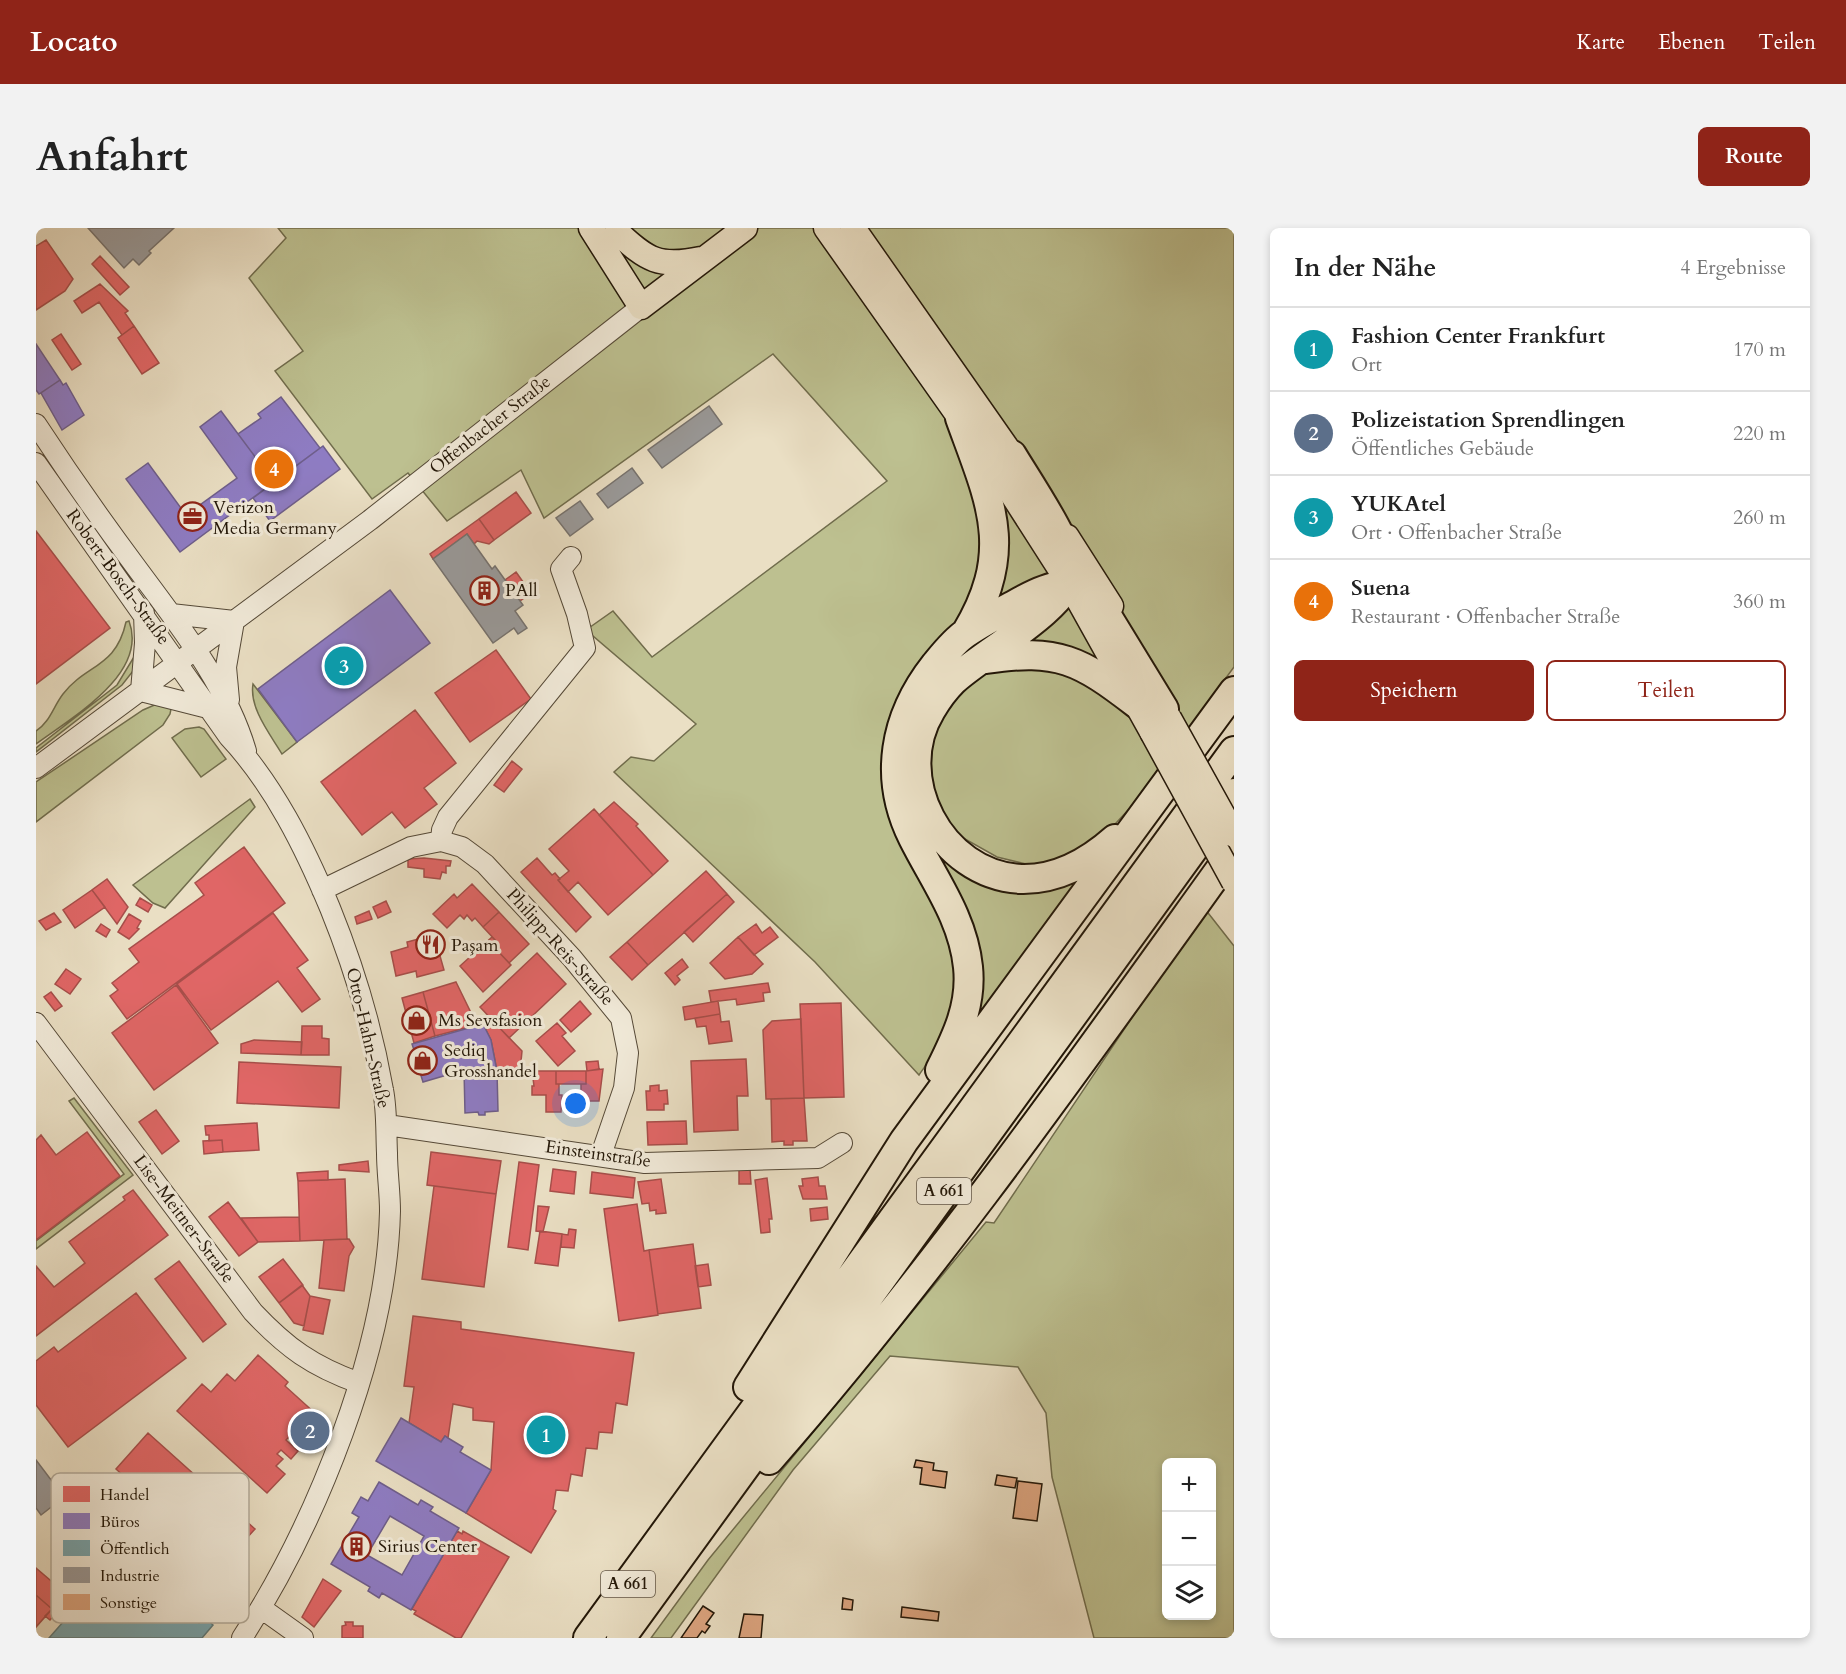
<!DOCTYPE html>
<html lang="de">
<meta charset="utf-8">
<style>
body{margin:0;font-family:Cardo,serif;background:#f2f2f2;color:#222}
.controls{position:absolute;right:18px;bottom:18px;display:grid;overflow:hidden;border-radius:9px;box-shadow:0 3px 9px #0003}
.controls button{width:54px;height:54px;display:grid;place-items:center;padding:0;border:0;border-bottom:2px solid #e0e0e0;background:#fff;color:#222;font:30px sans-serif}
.you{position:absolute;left:540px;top:876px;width:21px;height:21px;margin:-15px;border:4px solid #fff;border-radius:50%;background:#1a73e8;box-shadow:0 0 0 9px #1a73e833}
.badge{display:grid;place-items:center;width:39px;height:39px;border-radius:50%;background:#8f2418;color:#fff;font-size:20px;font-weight:700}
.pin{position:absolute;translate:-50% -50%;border:3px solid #fff;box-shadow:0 2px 6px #0006}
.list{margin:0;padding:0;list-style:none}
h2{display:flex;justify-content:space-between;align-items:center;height:78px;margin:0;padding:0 24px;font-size:26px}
h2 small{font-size:20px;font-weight:400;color:#767676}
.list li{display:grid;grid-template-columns:39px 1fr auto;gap:18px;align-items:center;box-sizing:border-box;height:84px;padding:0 24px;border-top:2px solid #e0e0e0}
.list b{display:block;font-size:22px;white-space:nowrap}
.list p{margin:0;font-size:20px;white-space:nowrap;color:#767676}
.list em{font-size:20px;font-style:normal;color:#767676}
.actions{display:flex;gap:12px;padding:18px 24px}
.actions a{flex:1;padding:14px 0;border:2px solid #8f2418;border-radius:9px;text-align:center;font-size:21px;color:#8f2418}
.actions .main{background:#8f2418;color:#fff}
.icon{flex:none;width:33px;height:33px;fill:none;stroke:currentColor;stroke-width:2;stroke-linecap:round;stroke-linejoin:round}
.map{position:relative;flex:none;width:1198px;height:1410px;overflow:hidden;border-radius:9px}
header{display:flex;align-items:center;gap:36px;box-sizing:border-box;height:84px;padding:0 30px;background:#8f2418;color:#fff}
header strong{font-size:28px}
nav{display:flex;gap:33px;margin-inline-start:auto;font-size:21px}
.intro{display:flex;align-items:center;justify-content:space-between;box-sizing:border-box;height:144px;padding:0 36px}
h1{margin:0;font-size:42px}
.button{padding:15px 27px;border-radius:9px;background:#8f2418;color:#fff;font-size:21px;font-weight:700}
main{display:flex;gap:36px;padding:0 36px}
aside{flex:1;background:#fff;border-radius:9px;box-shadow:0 3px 9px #0003}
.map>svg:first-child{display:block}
</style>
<header>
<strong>Locato</strong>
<nav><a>Karte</a><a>Ebenen</a><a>Teilen</a></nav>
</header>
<div class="intro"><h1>Anfahrt</h1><a class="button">Route</a></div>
<main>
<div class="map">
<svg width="1198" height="1410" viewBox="0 0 1198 1410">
<rect width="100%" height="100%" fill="#eadfc4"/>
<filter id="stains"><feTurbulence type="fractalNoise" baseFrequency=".00333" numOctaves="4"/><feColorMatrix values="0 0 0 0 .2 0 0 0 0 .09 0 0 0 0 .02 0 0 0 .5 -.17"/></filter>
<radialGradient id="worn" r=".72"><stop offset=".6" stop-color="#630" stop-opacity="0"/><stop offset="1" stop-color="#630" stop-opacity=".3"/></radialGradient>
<path fill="#bdc090" stroke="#706c4c" stroke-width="1.5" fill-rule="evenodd" d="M242,0H1198V439L1094,580L1067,609L1039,629L998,638L961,629L915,603L900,609C935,663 1008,665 1059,635L938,801L936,799C952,723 926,677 890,612L876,618C903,669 934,729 920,789C916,805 893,832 883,847L779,734L578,544L595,529L618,533L660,496L550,402L577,383L616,429L851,253L737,126L508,290L485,242L411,293L372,245L336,271L239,143L267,123L213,50L250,10Z
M93,393C113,446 35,490 0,516V503C14,494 17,479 27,466C50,436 80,440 90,394Z
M101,424L97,443L86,457L0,524V520L81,457Z
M217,456L261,514L246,526C234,506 213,480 217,456Z
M123,475L136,476L134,486L127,497L0,594V554L107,482Z
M163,499L168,501L190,531L165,549L136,510L149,501Z
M214,571L219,579L129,680L117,675L97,657Z
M1169,681L1198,718V1410H1058L1016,1249L1010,1185L982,1139L854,1128L757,1242L635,1410H615L672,1332L950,994L958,995ZM1130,1234H1176V1388H1130Z
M38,870L97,947L0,1021V1013L88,946L33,873Z"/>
<path fill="#e06666" stroke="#a74e4a" stroke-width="1.5" d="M10,12L37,51L29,63L0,82V18Z
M64,28L93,59L84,67L56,36Z
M64,56L92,83L89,85L98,98L86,107L63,74L46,85L38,73Z
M98,98L123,135L106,146L82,110Z
M25,106L45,136L36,142L16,112Z
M480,264L495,285L458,312L443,291Z
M443,291L458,312L453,316L441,313L438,316L431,306L397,331L394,326Z
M0,303L74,400L0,456Z
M480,344L495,365L484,373L469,352Z
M460,422L495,471L434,514L399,465Z
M379,482L420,535L388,560L401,576L369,600L356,584L326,607L285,554Z
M476,533L486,541L468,564L458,557Z
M578,574L602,596L600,598L632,633L617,647L563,587Z
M558,581L617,647L572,687L542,654L532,664L522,652L533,643L513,621Z
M208,619L249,675L91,791L74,768L82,762L76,755L103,734L93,721L168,667L159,655Z
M388,630L415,633L414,638H410V645L406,644L404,651L388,649V641L372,639V631Z
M501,630L516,647L519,645L524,651L522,652L555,689L540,704L485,644Z
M670,643L691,666L612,737L591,714Z
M71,651L92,679L81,696L56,662Z
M436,656L463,684L447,699L439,690L436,693L431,687L428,691L424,687L411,700L397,686L418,666L421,670Z
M56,662L69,679L39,700L27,682Z
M691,666L698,674L657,714L648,704Z
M104,670L116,677L112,684L100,677Z
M350,673L355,684L342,690L337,679Z
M333,683L336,691L321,696L319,689Z
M463,684L493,716L473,735L458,719L462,715L447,699Z
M18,685L25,694L10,702L3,693Z
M237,685L272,732L261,740L284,771L266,784L242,753L175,802L141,756Z
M93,686L105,693L101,700L103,701L93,711L82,704Z
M65,696L74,702L70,709L60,703Z
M720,696L726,705L734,699L742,709L718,727L702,709Z
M398,707L408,742L381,749L380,743L360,748L355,724L372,719L371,714Z
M456,709L462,715L458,719L475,737L447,764L424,738Z
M702,709L727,736L716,746L689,751L674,735Z
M591,714L612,737L596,752L574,729Z
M501,725L530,756L473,810L444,779Z
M646,731L652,739L641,748L644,752L639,757L629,745Z
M30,741L45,751L34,766L19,756Z
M420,754L441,797L399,808L387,764Z
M732,755L734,764L727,765L728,773L701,777L700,771L675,774L673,763Z
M140,757L182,815L118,862L76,805Z
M15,764L26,778L19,783L8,769Z
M387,764L399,808L378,815L366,770Z
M544,773L555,786L535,804L524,792Z
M682,773L684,786L649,792L647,779Z
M805,775L808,869L768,870L764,776Z
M684,786L685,794L693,793L696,813L673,816L670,798L661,799L659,790Z
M453,789L486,823L484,844L461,843L455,812L447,796Z
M765,791L768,870L730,871L727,802L736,793Z
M521,795L530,805L526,808L539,823L522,838L500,813Z
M266,798H286V810L293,811V827H265Z
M218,812L266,814L265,827L205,825V816Z
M710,831L712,868H701L702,902L658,904L655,833Z
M562,833L563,841L551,843L550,834Z
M203,834L305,839L303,880L201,875Z
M567,841L563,873H545V856H550V843Z
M496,843H520V856H523V867H526L525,884H510V867H496V858H498Z
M520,843H550V856H520Z
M623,857V863L631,862L632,876H628V882H611L610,863H614V858Z
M768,870L771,913H757V917H748V913L736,914L735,871Z
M120,882L143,913L126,926L103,894Z
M650,893L651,916L612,917L611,894Z
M221,895L223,922L187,924L186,912L173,913V907H170L169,898Z
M51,904L84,948L0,1012V912L5,907L20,927Z
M186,912L187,924L168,926L167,913Z
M395,924L465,933L460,966L391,957Z
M332,933L333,944L303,942V937Z
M483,934L503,937L492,1022L472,1019Z
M517,941L540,944L538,966L514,963Z
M714,941L715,956H703V942Z
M292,943V952L262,953L261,945Z
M556,944L599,950L597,970L554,965Z
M782,949L783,958H789L791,971H767L763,958H767L766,951Z
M731,950L736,991H733L734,1004L725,1005L719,952Z
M309,951L311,1011L264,1013L262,953Z
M625,951L630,985L620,986V982L614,983L613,975L606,976L602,954Z
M398,958L460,966L448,1059L386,1051Z
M97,962L132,1007L0,1108V1038L18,1059L49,1035L33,1014L89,972L87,969Z
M192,974L222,1014L203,1028L173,989Z
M601,976L608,1023L613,1022L622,1087L583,1093L568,981Z
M502,978L513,979L507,1004L500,1003Z
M791,979L792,991L775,993L774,981Z
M263,989L264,1013L222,1014L205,990Z
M533,1001L540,1002L538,1020L525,1019L526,1006L532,1007Z
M504,1003L526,1006L522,1038L499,1035Z
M313,1011L318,1019L313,1028L308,1063L283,1060L288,1012Z
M657,1016L665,1080L622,1086L613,1022Z
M247,1031L267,1057L243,1075L223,1049Z
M143,1033L190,1096L167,1114L119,1051Z
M672,1036L675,1057L662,1059L659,1038Z
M266,1057L274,1068L268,1098L258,1095L243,1075Z
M100,1065L150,1130L32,1219L0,1177V1133L18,1119L22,1124Z
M274,1068L294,1072L287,1106L267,1102Z
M377,1088L425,1094V1101L598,1125L591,1177L580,1175L576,1205L563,1204L561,1221L550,1220L546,1248L535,1246L532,1263L520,1262L517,1281L520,1283L495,1325L430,1285L455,1242L458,1194L437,1192V1180L417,1176L412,1210L409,1208L405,1214L373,1195L378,1159L368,1158Z
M222,1127L252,1154L249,1158L292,1197L288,1208L278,1199L273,1204L265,1197L250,1212L262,1223L255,1231L245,1222L241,1226L247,1231L240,1238L249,1246L231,1265L141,1183L166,1156L175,1164L191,1146L199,1153Z
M112,1205L219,1301L199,1323L208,1331L199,1341L202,1344L173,1376L160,1364L156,1368L66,1286L94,1254L80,1241Z
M421,1303L426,1306L427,1303L473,1329L425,1410H420L378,1386L380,1383L376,1381Z
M0,1340L34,1369L14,1392L9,1388L16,1381L0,1367Z
M287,1351L305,1363L278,1399L266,1389Z
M0,1367L16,1381L0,1399Z
M309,1394H317V1398H327V1410H306V1398L310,1397Z"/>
<path fill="#8e7cc3" stroke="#6e5e8b" stroke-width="1.5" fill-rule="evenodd" d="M0,116L24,152L3,166L0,162Z
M24,152L27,157L30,155L48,187L26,202L5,165Z
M245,169L284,220L238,254L202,206L225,190L222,186Z
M185,183L238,254L144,324L90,251L112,235L150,287L201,250L164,199Z
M287,218L304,241L234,293L217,270Z
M354,362L394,415L261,514L222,461Z
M447,796L455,812L461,843L462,883L449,884V887H443L442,884L429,885L428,842L387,854L382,838L379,839L377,833L381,831L376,816Z
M365,1190L405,1214L409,1208L412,1210L427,1219L424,1224L455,1242L430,1285L340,1233Z
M343,1254L382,1277L385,1272L397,1279L394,1283L423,1300L375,1382L346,1365L343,1370L332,1363L334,1359L295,1336L323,1289L316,1285L325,1269L332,1273ZM354,1288L388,1308L366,1347L331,1327Z"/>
<path fill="#76a5af" stroke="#5d7a7d" stroke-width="1.5" d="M86,1327L163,1395L168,1389L177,1397L166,1410H13Z"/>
<path fill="#999" stroke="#76726e" stroke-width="1.5" d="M52,0H138L113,23L115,25L103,37L97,31L88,40Z
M673,178L686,196L626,240L612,222Z
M596,240L607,255L572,280L561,266Z
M544,273L557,291L534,308L520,290Z
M431,306L456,341L459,338L487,377L479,383L491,400L482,406L478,400L457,415L397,331Z
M0,1232L28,1269L5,1287L0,1280Z"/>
<path fill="#dda580" stroke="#231708" stroke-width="1.5" d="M880,1232L898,1235L897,1242L911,1244L909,1260L884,1256L886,1240L878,1239Z
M961,1247L981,1250L979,1260L959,1257Z
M982,1253L1006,1256L1001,1293L977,1290Z
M807,1370L817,1372L816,1382L806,1381Z
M667,1378L678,1385L670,1396L674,1398L669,1405L666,1403L661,1410H645Z
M866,1379L903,1384L902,1393L865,1389Z
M708,1386L727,1387L725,1410H703Z"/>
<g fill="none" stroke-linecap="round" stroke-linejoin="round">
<defs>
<path id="minor" d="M0,196C32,245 65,292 100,339C142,396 190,455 210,523
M0,235L193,509C238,557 269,620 294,680C318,739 336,799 347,862C351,882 350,904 351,925C351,944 354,964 354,983C351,1121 280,1296 206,1410
M135,386L198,393
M105,463L109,415L108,385
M105,463L172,480
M193,472L190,439L198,393
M0,540L334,292L605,79
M405,613L406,602L412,589L549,420L541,386L525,341L535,329
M286,662L375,619L405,613L426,619L449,636L536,730L585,790L592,825L588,860L565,927
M0,795L217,1084C251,1120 276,1138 323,1155
M351,897L609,935L782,930L806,915
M225,1380L267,1410"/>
<path id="major" d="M555,0L605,79L709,0
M790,0L960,241L1033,355L1116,504
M817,0L987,243
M581,4C611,32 623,40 665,31
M1031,309L1075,378"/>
<path id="highway" d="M924,190C954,273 980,322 930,405
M976,227C989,249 1038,321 1036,344C1033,379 943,428 917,453C909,461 901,472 895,482C854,549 904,647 985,651C1020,652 1053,634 1079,611
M950,431C1022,420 1044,432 1101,476
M904,842C921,808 936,777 932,739C927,690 898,652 877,610C847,550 858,489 899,437C908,426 918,413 930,405C948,393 967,383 985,373C1012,358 1040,347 1062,373L1128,481
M712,1159L868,913L1198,463
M733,1232C902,1039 1049,829 1198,622
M552,1410L1198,523
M585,1410L1198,565"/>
</defs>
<use href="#minor" stroke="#554937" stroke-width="22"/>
<use href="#major" stroke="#231708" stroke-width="27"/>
<use href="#highway" stroke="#231708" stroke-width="32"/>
<use href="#minor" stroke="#f1ead9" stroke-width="20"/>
<use href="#major" stroke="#eadfc4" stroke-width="24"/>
<use href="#highway" stroke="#eadfc4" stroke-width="28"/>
<defs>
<path id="major-bridge" d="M1133,490L1198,607
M1116,504L1198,654"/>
</defs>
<use href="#major-bridge" stroke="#231708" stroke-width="27" stroke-linecap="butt"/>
<use href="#major-bridge" stroke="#eadfc4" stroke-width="24"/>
</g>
<defs>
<symbol id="office-ring" viewBox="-11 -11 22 22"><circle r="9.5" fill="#f1ead9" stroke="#8f2418" stroke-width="1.5"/><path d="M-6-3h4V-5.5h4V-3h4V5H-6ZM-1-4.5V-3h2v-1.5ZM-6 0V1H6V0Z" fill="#8f2418"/></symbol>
<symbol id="building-ring" viewBox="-11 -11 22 22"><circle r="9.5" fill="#f1ead9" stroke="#8f2418" stroke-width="1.5"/><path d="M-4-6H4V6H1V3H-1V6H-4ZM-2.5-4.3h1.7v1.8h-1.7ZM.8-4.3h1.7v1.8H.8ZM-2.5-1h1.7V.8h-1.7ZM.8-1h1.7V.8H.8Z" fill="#8f2418"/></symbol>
<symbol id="restaurant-ring" viewBox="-11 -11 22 22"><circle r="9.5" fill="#f1ead9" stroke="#8f2418" stroke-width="1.5"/><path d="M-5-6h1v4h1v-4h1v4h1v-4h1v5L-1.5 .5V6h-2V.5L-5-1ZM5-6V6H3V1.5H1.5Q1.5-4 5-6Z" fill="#8f2418"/></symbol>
<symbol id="shop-ring" viewBox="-11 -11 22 22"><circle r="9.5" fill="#f1ead9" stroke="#8f2418" stroke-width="1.5"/><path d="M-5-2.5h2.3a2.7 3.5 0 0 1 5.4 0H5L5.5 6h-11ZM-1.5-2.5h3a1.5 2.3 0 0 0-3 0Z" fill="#8f2418"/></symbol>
</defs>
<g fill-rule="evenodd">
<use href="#office-ring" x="140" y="272" width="33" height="33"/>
<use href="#building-ring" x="432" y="346" width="33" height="33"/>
<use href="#restaurant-ring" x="378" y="700" width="33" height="33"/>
<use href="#shop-ring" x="364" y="776" width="33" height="33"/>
<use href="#shop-ring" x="370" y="816" width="33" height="33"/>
<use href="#building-ring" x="304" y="1302" width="33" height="33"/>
</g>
<g text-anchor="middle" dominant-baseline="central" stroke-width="6" stroke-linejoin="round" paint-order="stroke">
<g fill="#f1ead9" stroke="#615647" stroke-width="1.5">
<rect x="881" y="950" width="54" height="26" rx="4.5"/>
<rect x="565" y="1343" width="54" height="26" rx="4.5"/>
</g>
<g font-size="16" font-weight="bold" fill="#231708">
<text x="908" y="963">A 661</text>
<text x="592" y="1356">A 661</text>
</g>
<g font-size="18" fill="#231708" stroke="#f1ead9">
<text transform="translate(454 197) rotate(-38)">Offenbacher Straße</text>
<text transform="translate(82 349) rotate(54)">Robert-Bosch-Straße</text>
<text transform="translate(524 719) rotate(48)">Philipp-Reis-Straße</text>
<text transform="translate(332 810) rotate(77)">Otto-Hahn-Straße</text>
<text transform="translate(562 926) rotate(8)">Einsteinstraße</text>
<text transform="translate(148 991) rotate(53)">Lise-Meitner-Straße</text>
</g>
<g font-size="18" fill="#231708" stroke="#f1ead9" text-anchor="start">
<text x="177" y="279">Verizon<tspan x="177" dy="21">Media Germany</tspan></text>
<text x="469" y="362">PAll</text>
<text x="415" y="717">Paşam</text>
<text x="402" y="792">Ms Sevsfasion</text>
<text x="408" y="822">Sediq<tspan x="408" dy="21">Grosshandel</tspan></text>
<text x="342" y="1318">Sirius Center</text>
</g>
</g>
<rect x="15" y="1245" width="198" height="150" rx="9" fill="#f1ead9" stroke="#b3ab9a" stroke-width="1.5"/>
<rect x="27" y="1258" width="27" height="16" fill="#e06666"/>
<rect x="27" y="1285" width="27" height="16" fill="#8e7cc3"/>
<rect x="27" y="1312" width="27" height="16" fill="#76a5af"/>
<rect x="27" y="1339" width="27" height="16" fill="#999"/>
<rect x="27" y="1366" width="27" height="16" fill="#dda580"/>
<g font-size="16" fill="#231708">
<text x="64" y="1272">Handel</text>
<text x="64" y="1299">Büros</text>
<text x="64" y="1326">Öffentlich</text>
<text x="64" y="1353">Industrie</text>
<text x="64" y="1380">Sonstige</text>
</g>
<rect width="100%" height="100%" filter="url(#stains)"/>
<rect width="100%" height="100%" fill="url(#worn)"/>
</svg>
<div class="controls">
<button>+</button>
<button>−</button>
<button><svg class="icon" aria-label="layers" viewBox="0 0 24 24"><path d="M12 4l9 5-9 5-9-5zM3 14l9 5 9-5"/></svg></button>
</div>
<div class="you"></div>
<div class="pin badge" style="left:510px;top:1207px;background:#0f9aa8">1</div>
<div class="pin badge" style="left:274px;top:1203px;background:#5c6f8a">2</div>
<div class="pin badge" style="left:308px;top:438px;background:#0f9aa8">3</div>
<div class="pin badge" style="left:238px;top:241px;background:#e8710a">4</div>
</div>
<aside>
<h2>In der Nähe<small>4 Ergebnisse</small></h2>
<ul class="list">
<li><span class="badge" style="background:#0f9aa8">1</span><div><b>Fashion Center Frankfurt</b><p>Ort</p></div><em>170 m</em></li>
<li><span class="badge" style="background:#5c6f8a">2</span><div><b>Polizeistation Sprendlingen</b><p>Öffentliches Gebäude</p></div><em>220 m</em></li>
<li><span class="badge" style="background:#0f9aa8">3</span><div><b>YUKAtel</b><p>Ort · Offenbacher Straße</p></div><em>260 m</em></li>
<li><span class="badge" style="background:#e8710a">4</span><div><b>Suena</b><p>Restaurant · Offenbacher Straße</p></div><em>360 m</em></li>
</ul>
<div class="actions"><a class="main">Speichern</a><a>Teilen</a></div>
</aside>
</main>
